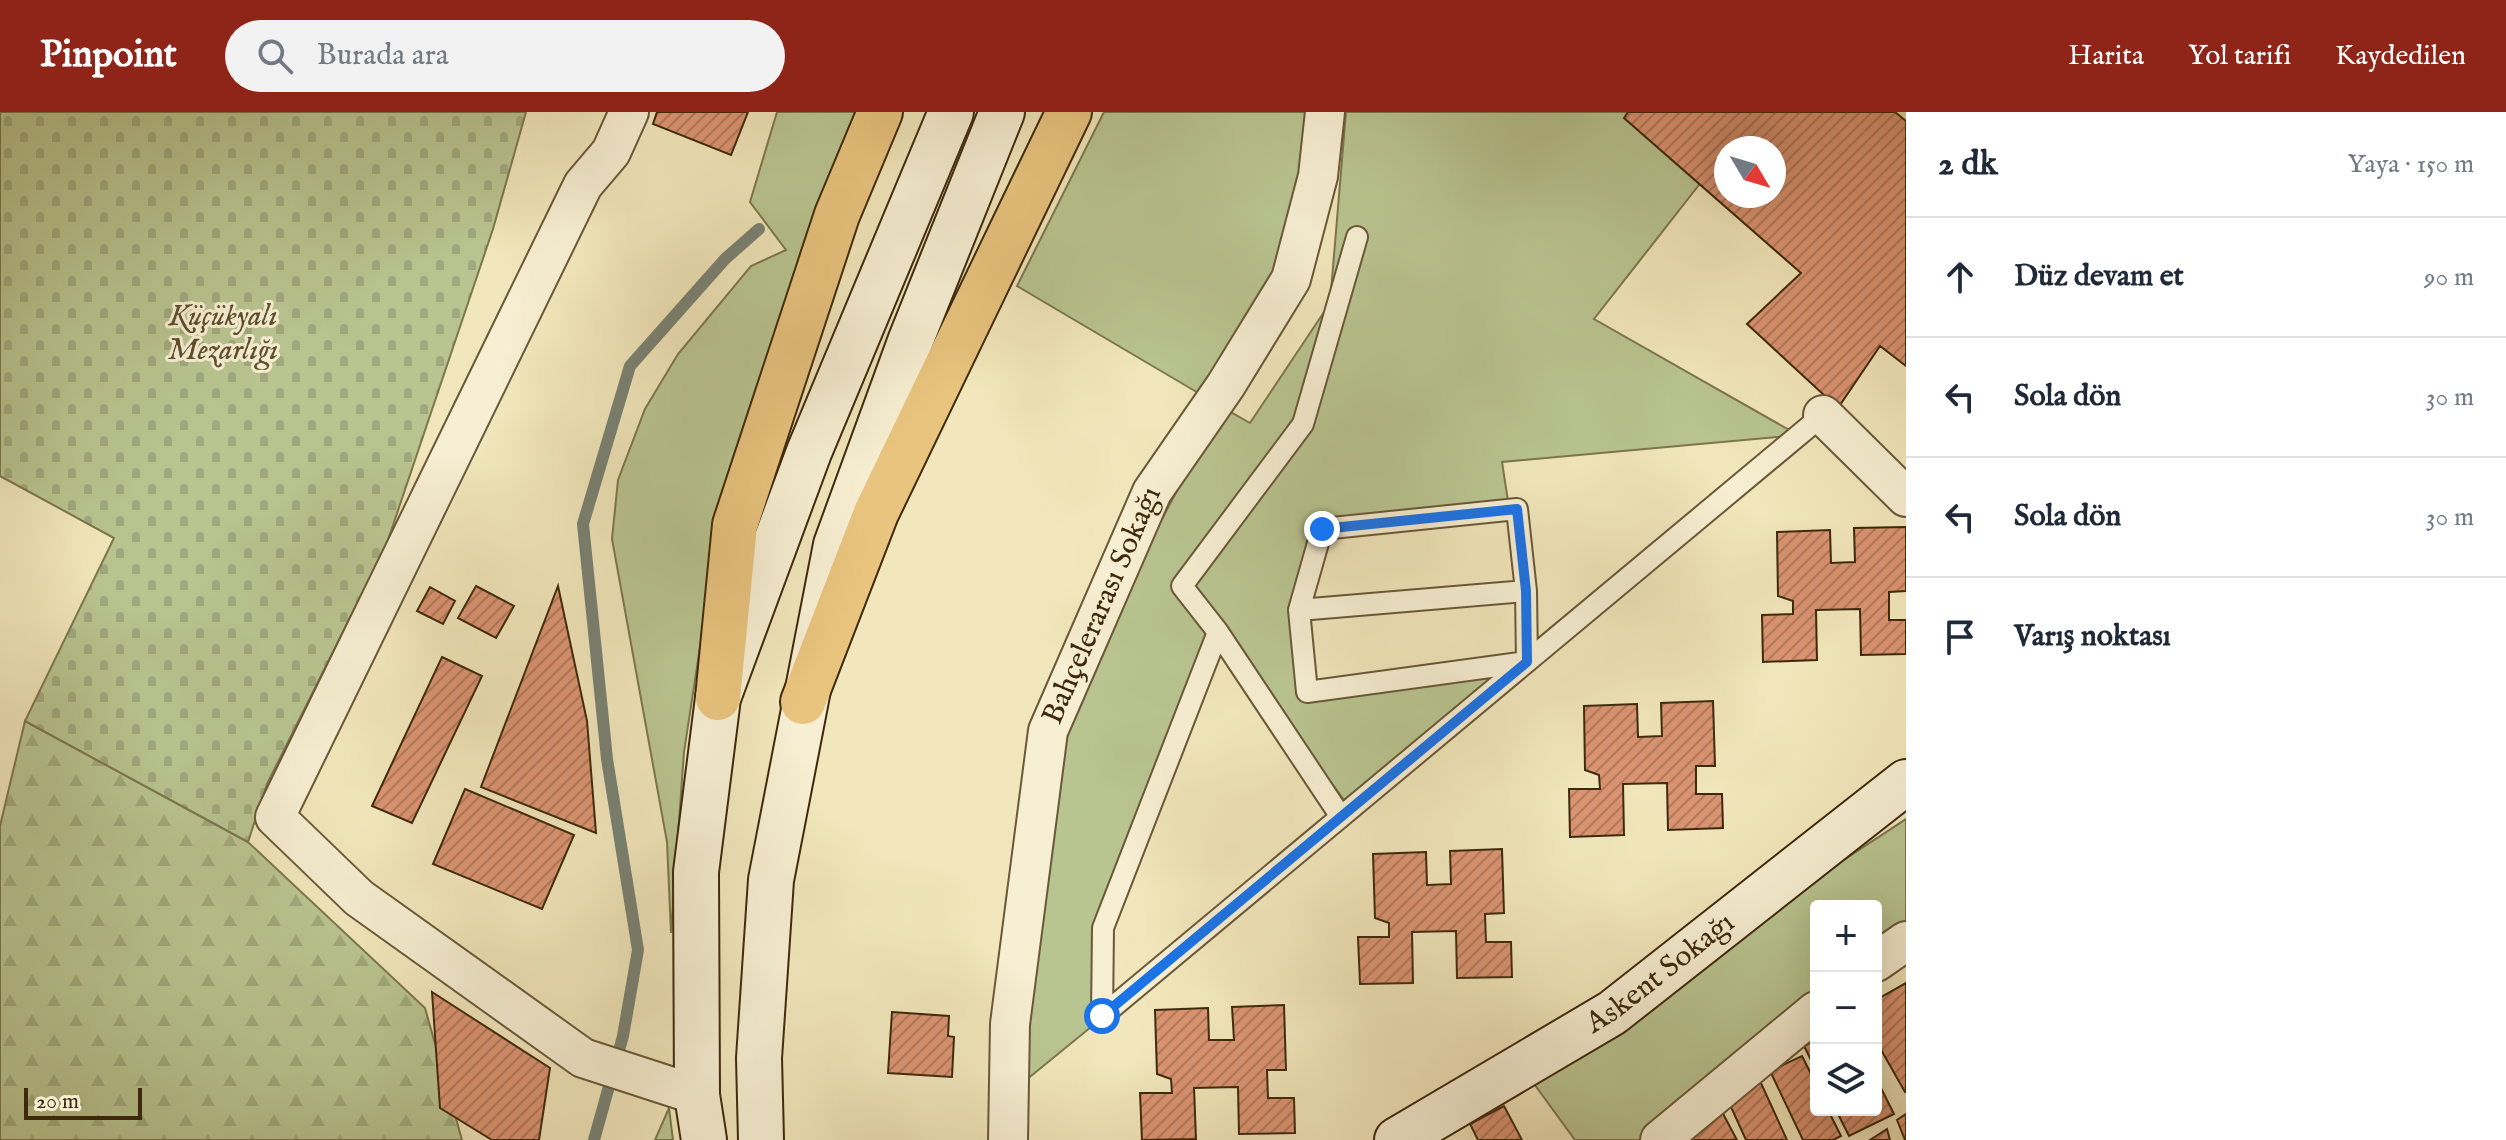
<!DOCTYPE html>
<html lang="tr">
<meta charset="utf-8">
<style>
body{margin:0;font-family:"IM FELL English",serif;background:#f2f2f3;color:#1f2937}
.controls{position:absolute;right:24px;bottom:24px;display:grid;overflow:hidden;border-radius:8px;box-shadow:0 8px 32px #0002}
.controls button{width:72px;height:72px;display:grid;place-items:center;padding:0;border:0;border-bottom:2px solid #e0e1e3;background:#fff;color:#1f2937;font:40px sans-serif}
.compass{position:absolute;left:1714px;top:24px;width:72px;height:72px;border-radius:50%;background:#fff;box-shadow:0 8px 32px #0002;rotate:128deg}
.scale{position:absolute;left:24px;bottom:20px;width:118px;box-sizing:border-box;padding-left:8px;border:4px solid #3e290c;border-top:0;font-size:22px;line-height:28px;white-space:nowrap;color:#3e290c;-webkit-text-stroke:6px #f7efd3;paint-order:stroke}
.stop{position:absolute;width:24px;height:24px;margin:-18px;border:6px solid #1a73e8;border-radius:50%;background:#fff}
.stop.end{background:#1a73e8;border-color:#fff;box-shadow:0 2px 8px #0008}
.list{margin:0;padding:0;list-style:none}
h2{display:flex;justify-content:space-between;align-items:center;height:104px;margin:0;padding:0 32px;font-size:34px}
h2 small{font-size:26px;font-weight:400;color:#747a83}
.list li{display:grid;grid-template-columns:52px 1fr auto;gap:24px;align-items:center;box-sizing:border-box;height:120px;padding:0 32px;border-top:2px solid #e0e1e3}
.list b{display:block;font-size:30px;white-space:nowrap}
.list em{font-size:26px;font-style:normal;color:#747a83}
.icon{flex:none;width:44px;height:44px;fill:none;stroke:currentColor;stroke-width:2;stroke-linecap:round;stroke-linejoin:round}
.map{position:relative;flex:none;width:1906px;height:1028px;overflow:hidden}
header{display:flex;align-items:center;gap:48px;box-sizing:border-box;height:112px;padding:0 40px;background:#8f2418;color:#fff}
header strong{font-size:38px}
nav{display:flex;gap:44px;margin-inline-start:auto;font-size:28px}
.search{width:560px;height:72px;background:#f2f2f3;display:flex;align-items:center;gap:20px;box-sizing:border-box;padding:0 28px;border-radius:44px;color:#747a83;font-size:30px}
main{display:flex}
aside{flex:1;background:#fff}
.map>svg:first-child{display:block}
</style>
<header>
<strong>Pinpoint</strong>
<div class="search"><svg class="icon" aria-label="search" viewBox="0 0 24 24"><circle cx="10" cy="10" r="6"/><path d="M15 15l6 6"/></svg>Burada ara</div>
<nav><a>Harita</a><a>Yol tarifi</a><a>Kaydedilen</a></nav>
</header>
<main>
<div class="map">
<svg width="1906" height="1028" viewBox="0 0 1906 1028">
<defs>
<pattern id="forest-firs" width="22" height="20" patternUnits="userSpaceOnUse" patternTransform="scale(2)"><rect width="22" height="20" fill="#b9c591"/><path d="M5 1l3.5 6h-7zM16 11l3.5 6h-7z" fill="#a0a97c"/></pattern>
<pattern id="cemetery-stones" width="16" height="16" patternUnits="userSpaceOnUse" patternTransform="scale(2)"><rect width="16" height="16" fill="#b9c591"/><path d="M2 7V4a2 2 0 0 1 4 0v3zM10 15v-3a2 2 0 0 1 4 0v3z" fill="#a0a97c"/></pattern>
<pattern id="building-hatch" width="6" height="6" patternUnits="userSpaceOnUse" patternTransform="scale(2)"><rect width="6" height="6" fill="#db9472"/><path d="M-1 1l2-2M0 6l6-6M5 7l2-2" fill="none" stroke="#b3795c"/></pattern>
</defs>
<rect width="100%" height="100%" fill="#f2e7bc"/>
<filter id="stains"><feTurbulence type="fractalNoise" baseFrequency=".0025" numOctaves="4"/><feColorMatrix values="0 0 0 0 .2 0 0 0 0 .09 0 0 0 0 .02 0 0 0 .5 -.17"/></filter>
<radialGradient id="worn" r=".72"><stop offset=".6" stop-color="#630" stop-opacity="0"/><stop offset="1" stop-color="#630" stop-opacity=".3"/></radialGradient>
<path fill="#b9c591" stroke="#7c774e" stroke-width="2" d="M777,0H861L776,218L725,371L684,640L671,821L667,730L612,427L618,368L645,297L678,242L751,154L786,138L750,90Z
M1104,0H1309L1291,167L1222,295L1250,311L1330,191L1346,0H1645L1713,55L1594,207L1798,323L1502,350L1508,389L1322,417L1299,498L1309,577L1527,550L1344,688L1219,521L1103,816L1102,906L1004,986L1048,619L1222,295L1017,174Z
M1906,707V849L1876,870V794H1816V913L1657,1028H1575L1524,958Z
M669,996L673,1028H655Z"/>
<path fill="url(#forest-firs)" stroke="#7c774e" stroke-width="2" d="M25,609L248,730L425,896L462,1028H0V714Z"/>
<path fill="url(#cemetery-stones)" stroke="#7c774e" stroke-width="2" d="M0,0H526L493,117L386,434L267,672L248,730L25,609L114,426L0,364Z"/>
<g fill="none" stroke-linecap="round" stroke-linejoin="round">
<path stroke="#788274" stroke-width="12" d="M594,1028L623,924L638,838L607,647L583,412L630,254L725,147L759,117"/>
</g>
<path fill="url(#building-hatch)" stroke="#3e290c" stroke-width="2" fill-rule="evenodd" d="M657,0H748L731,43L653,12Z
M1628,0H1895L1906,9V254L1880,234L1838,296L1747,212L1801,161L1624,6ZM1726,36H1774V84H1726Z
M1906,415V479L1889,480V508H1906V542L1861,543L1860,497L1816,498L1817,548L1763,550L1762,503L1793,502V489L1778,484L1777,420L1830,418L1831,451L1855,450L1854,416Z
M476,474L514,494L496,526L458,506Z
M558,474L587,609L596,721L481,675Z
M430,475L455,489L443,512L417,499Z
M442,545L482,564L412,711L372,694Z
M1713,589L1715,654H1696V682H1722L1723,716L1668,718L1667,671L1623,672L1624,723L1570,725L1569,677H1600L1599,663L1585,658L1584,594L1637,592L1638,625L1662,624L1661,591Z
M465,677L574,723L542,797L433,752Z
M1502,737L1504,801L1485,802L1486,830H1511L1512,865L1457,866L1456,819L1412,820L1413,871L1360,872L1358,825H1389V811L1375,806L1373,742L1426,740L1427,773L1451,772L1450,739Z
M1906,871V980H1905L1876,929V888Z
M432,880L550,956L539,1028H492L440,996Z
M1284,893L1286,958H1267L1268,986H1294L1295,1021L1239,1022L1238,975L1194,976L1196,1027L1142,1028L1140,981H1172L1171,967L1157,962L1155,898L1208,896L1209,928H1234L1232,895Z
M892,900L949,904L948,924L954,925L952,965L888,961Z
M1816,928V958L1804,934Z
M1802,944L1816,972V998H1828L1841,1024L1833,1028H1803L1770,959Z
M1876,966L1894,1002L1849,1024L1836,998H1876Z
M1760,969L1787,1028H1746L1726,984Z
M1504,994L1522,1028H1478L1470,1012Z
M1720,996L1737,1028H1690L1683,1015Z
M1906,1002V1028H1905L1897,1008Z
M1887,1017L1890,1028H1870Z"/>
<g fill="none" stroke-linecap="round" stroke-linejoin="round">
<defs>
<path id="lane" d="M1517,397L1526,479L1527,550L1307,580L1299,498L1322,417Z
M1299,498L1526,479
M1218,520L1182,474L1303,312L1357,125
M1102,904L1823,303
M1102,904L1103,816L1218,520L1341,705"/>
<g id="street">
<path d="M629,0L611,40L583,73L275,705L359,786L583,946L697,983"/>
<path d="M1823,303L1906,385"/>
<path d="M1876,850L1906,829"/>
<path id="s1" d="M1008,1028L1010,912L1048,619L1152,380L1226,273L1291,167L1318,64L1325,0"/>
<path d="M1660,1028L1816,899"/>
</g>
<g id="secondary">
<path d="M704,1028L697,983L696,760L718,586L809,340L951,0"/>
<path d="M761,1028L759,946L771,768L836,433L910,230L1002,0"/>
<path id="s2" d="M1397,1028L1612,901L1906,670"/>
</g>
<path id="highway" d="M718,586L735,413L837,103L880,0
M803,590L876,401L1069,0"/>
</defs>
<use href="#lane" stroke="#6b5838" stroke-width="24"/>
<use href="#street" stroke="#6b5838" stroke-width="42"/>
<use href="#secondary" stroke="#3e290c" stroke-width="48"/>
<use href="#highway" stroke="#3e290c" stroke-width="48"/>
<use href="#lane" stroke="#f7efd3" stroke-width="20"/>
<use href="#street" stroke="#f7efd3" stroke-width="38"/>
<use href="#secondary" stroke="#f7efd3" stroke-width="44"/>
<use href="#highway" stroke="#e9c47e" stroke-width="44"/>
</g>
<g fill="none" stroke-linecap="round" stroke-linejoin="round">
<path stroke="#1a73e8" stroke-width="10" d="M1102,904L1527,550L1526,479L1517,397L1322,417"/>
</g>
<g text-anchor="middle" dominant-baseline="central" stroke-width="6" stroke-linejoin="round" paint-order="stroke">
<g font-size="30" font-style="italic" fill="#5d502d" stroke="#f7efd3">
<text x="223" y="205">Küçükyalı<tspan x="223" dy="34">Mezarlığı</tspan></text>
</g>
<g font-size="30" fill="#3e290c" stroke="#f7efd3">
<text stroke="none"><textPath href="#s1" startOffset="548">Bahçelerarası Sokağı</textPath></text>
<text stroke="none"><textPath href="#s2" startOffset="312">Askent Sokağı</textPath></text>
</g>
</g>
<rect width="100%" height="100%" filter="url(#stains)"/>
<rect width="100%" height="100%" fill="url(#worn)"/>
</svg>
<div class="controls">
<button>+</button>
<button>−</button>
<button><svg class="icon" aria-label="layers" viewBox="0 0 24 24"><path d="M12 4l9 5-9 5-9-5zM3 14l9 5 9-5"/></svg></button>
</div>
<svg class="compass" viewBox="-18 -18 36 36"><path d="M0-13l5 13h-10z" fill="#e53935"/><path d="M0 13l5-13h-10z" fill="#747a83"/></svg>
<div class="scale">20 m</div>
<div class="stop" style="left:1102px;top:904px"></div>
<div class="stop end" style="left:1322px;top:417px"></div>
</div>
<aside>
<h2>2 dk<small>Yaya · 150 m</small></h2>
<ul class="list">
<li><svg class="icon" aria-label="ahead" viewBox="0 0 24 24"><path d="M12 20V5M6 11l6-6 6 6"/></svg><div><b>Düz devam et</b></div><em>90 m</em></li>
<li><svg class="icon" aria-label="left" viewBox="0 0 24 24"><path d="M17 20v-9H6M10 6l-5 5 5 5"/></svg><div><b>Sola dön</b></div><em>30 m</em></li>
<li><svg class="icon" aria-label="left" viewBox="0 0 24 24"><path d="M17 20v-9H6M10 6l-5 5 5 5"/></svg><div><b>Sola dön</b></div><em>30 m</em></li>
<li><svg class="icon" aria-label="arrive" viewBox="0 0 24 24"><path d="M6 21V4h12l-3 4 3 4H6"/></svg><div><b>Varış noktası</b></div></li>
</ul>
</aside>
</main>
